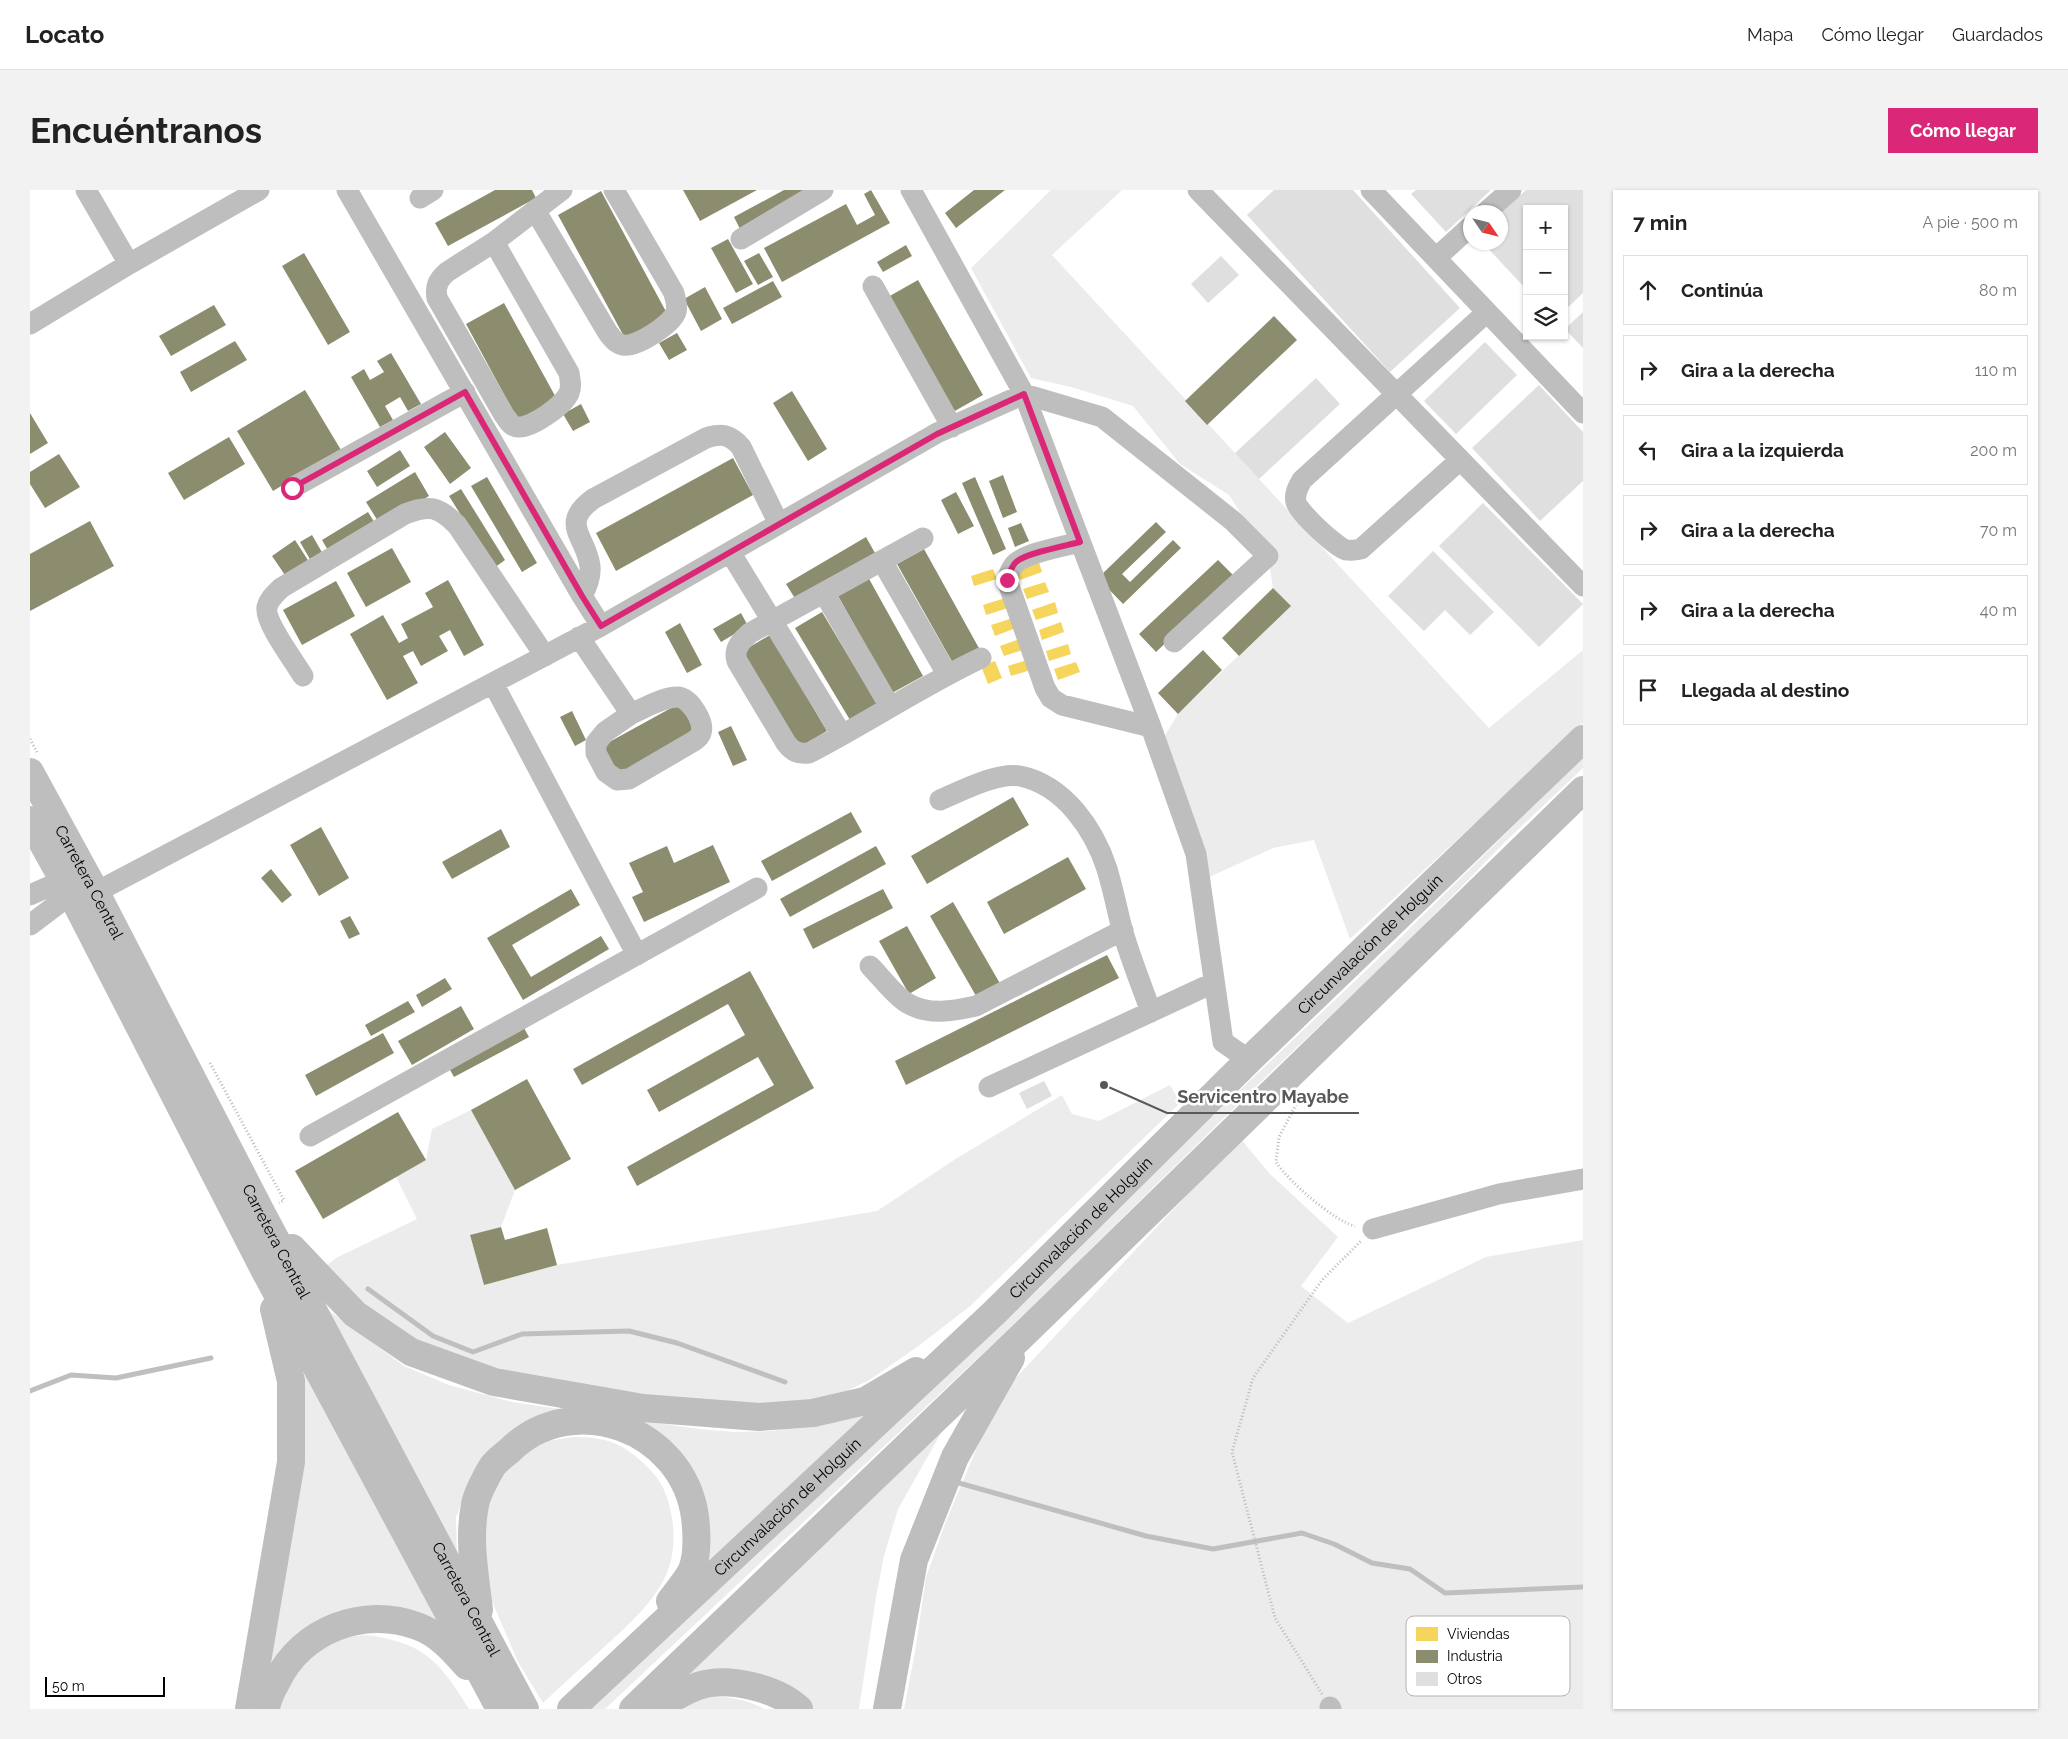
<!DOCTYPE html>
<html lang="es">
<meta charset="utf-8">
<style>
body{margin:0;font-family:Raleway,sans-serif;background:#f2f2f2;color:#222}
.controls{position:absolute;right:15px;top:15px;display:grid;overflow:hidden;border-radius:0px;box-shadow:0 1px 4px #0004}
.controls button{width:45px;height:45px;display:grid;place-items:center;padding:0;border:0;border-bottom:1px solid #e0e0e0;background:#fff;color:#222;font:25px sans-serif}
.compass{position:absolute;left:1433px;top:15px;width:45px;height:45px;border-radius:50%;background:#fff;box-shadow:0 1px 4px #0004;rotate:125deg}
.scale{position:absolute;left:15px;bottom:12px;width:120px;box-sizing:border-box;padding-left:5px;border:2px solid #000;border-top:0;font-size:14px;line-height:18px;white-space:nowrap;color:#000;-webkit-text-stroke:4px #fff;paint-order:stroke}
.stop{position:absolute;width:15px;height:15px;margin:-11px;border:4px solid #db2777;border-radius:50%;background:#fff}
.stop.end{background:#db2777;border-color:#fff;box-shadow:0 1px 5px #0008}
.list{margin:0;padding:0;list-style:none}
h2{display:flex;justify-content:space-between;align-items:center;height:65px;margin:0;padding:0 20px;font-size:21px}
h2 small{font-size:16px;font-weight:400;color:#767676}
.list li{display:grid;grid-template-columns:32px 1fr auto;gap:15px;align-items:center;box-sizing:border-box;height:70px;margin:0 10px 10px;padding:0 10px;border:1px solid #e0e0e0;border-radius:0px}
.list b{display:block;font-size:19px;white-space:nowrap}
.list em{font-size:16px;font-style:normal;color:#767676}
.icon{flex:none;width:28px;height:28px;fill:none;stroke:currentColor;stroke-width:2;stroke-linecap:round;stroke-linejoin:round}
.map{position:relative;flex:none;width:1553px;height:1519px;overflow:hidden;border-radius:0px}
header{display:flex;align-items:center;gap:30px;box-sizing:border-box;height:70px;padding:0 25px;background:#fff;border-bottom:1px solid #e0e0e0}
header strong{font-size:24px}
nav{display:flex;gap:28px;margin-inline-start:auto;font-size:18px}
.intro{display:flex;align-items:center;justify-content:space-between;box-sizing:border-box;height:120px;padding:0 30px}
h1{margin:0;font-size:35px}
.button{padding:12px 22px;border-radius:0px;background:#db2777;color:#fff;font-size:18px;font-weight:700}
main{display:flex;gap:30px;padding:0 30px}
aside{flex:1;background:#fff;border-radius:0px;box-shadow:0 1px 4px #0004}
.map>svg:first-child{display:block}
</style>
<header>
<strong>Locato</strong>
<nav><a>Mapa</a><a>Cómo llegar</a><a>Guardados</a></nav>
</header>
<div class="intro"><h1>Encuéntranos</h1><a class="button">Cómo llegar</a></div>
<main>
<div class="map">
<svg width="1553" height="1519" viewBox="0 0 1553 1519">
<rect width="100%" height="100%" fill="#fff"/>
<path fill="#ececec" d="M1021,0H1092L1022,65L1459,538L1553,460V533L1320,749L1284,650L1243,658L1175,689L1129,555L1148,524L1260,416L1243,398L1238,366L1199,305L1150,274L1103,216L1041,197L1001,188L941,78Z
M1553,567V578L1474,653L1366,764L1244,879L982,1136L575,1519H558L1004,1104L1147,960L1365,753Z
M1140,895L1150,913L939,1117L887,1157L838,1191L801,1208L770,1215L650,1211L562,1196L522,1193L385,1157L293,1078L306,1068L387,1029L366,987L396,970L402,939L441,920L485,1000L471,1037L440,1046L454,1095L527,1075L847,1021L927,968L1032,905L1042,924L1069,931Z
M1210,948L1240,984L1308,1047L1271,1096L1318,1133L1456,1067L1553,1050V1519H874L885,1462L896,1387L915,1334L950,1250L982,1192Z
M290,1114L374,1176L419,1195L482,1212L669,1239L704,1242L741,1241L783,1234L854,1210L660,1396L663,1380L650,1279L555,1226L439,1296L426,1327L427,1367Z
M249,1132L408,1432L343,1424L224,1498L253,1327Z
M915,1236L868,1319L854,1366L846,1407L829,1519H772L635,1494Z
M544,1247C579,1246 600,1257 623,1283C635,1296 639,1312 642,1328C645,1346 644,1368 636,1385C622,1415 596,1437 572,1459C552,1477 532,1495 513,1513L488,1472L455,1395L454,1312L484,1269L517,1251Z
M336,1445C395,1453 409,1471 439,1519H241L244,1506L288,1457L318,1447Z
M681,1506C699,1507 717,1509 734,1519H628Z"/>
<path fill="#f6d55c" d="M1009,372L1012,382L990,390L986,380Z
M963,379L967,389L944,396L941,386Z
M1015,392L1019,402L997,409L993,399Z
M975,408L978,418L956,425L953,415Z
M1025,412L1028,423L1006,430L1002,420Z
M983,428L986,438L965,446L961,435Z
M1031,432L1034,442L1012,450L1009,440Z
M992,448L996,459L974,466L970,456Z
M1038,454L1041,464L1019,471L1016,461Z
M1000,469L1004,479L981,486L978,476Z
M965,471L972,488L958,494L951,476Z
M1046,472L1050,482L1028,490L1024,479Z"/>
<path fill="#8c8c6e" d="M465,0H502L506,8L418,56L405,33Z
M653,0H727L670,31Z
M754,0H785L711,41L704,27Z
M841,0L860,33L752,92L734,58L816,14L827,35L845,25L834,4Z
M944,0H975L926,38L915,23Z
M571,1L640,129L597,152L528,25Z
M698,49L723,94L706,103L681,58Z
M876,55L882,66L853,82L847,72Z
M274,63L320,142L298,155L252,76Z
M729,63L743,87L728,95L714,71Z
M888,90L953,205L923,222L858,107Z
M743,91L752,107L702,134L693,118Z
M675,97L692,129L671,141L654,109Z
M474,113L529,213L490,234L436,134Z
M184,115L196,135L141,166L129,146Z
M1244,126L1267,150L1177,235L1155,211Z
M647,143L657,160L639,170L629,153Z
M205,151L217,170L161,202L150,182Z
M361,163L391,214L378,221L370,207L355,216L363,230L350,237L321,187L334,179L340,190L354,182L347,171Z
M275,200L311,260L243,301L207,241Z
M762,201L797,259L778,271L743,213Z
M551,214L560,232L543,241L533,224Z
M0,223L18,253L0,264Z
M415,242L441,278L420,294L394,257Z
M199,247L215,274L154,310L138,283Z
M370,260L380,276L347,297L337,281Z
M29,264L50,297L15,318L0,294V282Z
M703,268L723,305L586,381L566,343Z
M385,282L399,306L351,336L336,312Z
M973,285L987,322L973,328L959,291Z
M457,287L507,373L492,382L441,296Z
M945,287L976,359L963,365L932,293Z
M431,299L475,370L464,378L419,306Z
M926,302L944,336L928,344L911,310Z
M338,322L346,335L299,362L292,350Z
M60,331L84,376L0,421V364Z
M1126,332L1136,342L1092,384L1100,392L1143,350L1151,358L1093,414L1068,388Z
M991,333L999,351L985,357L978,338Z
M282,345L293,364L281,371L270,352Z
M836,347L845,363L766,410L756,394Z
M265,350L281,375L259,391L242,366Z
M362,358L381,392L336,417L317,383Z
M894,359L950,460L924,475L867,374Z
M1188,370L1205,387L1126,462L1109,444Z
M838,387L893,486L862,503L807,404Z
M418,390L454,455L434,466L420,440L409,446L418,461L391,476L383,461L373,466L388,493L357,510L320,444L353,425L369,453L378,448L371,434L403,417L395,403Z
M306,391L325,426L272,455L253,420Z
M1243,398L1261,416L1209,466L1192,448Z
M792,422L847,514L820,530L765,438Z
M711,423L718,436L691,452L683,439Z
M650,433L672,475L657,483L635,442Z
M740,445L797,541L768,558L711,462Z
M1173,460L1192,480L1148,524L1128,503Z
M652,512L668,543L588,586L572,556Z
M542,521L556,550L545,556L530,527Z
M701,536L717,570L703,576L688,542Z
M983,607L999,635L897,694L881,666Z
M821,622L832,642L742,691L731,671Z
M291,637L319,688L289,706L260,655Z
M471,639L480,657L422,689L412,672Z
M683,655L700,692L614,732L602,707L613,702L599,673L637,656L644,673Z
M846,656L856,674L760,727L750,709Z
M1038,667L1056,699L974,744L957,712Z
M241,679L262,705L252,713L231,688Z
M541,699L550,715L482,755L501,787L571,746L579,759L493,810L457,748Z
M853,699L863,718L783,759L773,739Z
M923,712L972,797L949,811L900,726Z
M320,726L330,744L319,749L310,731Z
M877,736L906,788L879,804L849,751Z
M1077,765L1089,788L876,895L865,871Z
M720,781L784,898L607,996L597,977L744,895L728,867L629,922L617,900L715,845L698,814L552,895L543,879Z
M415,788L422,799L392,817L386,805Z
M378,811L385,822L341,846L335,835Z
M431,816L444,839L382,875L368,851Z
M494,838L499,847L424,887L419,878Z
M353,843L364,863L286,906L275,885Z
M497,889L541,969L485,1000L441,920Z
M368,922L396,970L293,1029L265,981Z
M471,1037L475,1050L517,1038L527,1075L454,1095L440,1045Z"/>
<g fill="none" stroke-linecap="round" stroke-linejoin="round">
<path stroke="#bfbfbf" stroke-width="5" d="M338,1099L403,1146L443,1162L492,1144L599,1141L647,1153L755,1192
M0,1201L41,1185L86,1188L181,1168
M929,1293L1116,1346L1183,1359L1272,1343L1304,1354L1342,1373L1380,1379L1415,1403L1553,1397"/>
</g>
<path fill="#dfdfdf" d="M1244,0H1323L1430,118L1360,182L1217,25Z
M1386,0H1461L1416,42L1381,4Z
M1496,0H1553V103L1534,121V19H1497V100L1452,52H1470V24Z
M1191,66L1209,85L1178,113L1161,94Z
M1553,122V158L1535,139Z
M1455,152L1487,185L1426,244L1394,211Z
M1286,188L1310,214L1229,289L1205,263Z
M1509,195L1553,242V291L1510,331L1442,258Z
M1453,313L1553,414L1509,457L1409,356Z
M1403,361L1464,422L1440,445L1415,420L1394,441L1358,406Z
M1014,891L1022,906L997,919L989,903Z"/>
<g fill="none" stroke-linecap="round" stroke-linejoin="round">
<path stroke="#b9b9b9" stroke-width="3" stroke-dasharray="1 2.5" stroke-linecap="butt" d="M0,549L7,562
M180,873L254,1010L249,1013
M1271,905L1249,947L1246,972C1258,991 1304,1031 1325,1036
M1292,1504L1245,1428L1202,1262L1223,1188L1292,1090L1332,1050"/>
<path stroke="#bebebe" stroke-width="21" d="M56,0L99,74
M317,0L552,406L571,436
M881,0L994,204L1121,537L1166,664L1193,852L1219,870
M1168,0L1553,396
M1341,0L1553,223
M390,8L403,0
M505,20L578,143C582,148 586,154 593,155C606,158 642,134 646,122C648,115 645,109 644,103L584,0
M1456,22L1481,0
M711,49L793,0
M464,52L539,183C540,190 542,196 539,203C534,215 502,238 488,237C481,237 478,230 474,225L407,108C405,96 408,90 417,82L464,52L532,0
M1406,68L1440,37
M843,96L922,237
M0,134L99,74L229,0
M1430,270L1331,359C1325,360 1322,361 1316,360C1306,357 1268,322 1266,312C1264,304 1268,297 1272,290L1457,122
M262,298L435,202
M893,348L720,443C712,450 703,458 707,471L756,553C763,562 768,564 779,563C837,533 892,496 951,468
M1050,352C1035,356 996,363 986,373C981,377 979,384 977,390L1015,498L1021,508L1032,515L1121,537
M700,362L812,545
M852,371L917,484
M794,403L860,517
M552,406C557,397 561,386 560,376C556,346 529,334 563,309L676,248C691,243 700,244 711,257L749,334
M549,447L601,524C615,518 632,507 648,507C660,508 675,532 671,543C670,547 667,549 664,551L599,589L587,590L576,582L566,563V553L575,542L601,524
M273,486C265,472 234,432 237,417C239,409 245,404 251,398L375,324C400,314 409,317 427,335L515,466
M463,493L607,765
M910,610C931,601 967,582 990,586C1034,595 1064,639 1077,679C1083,699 1087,719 1092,739C1100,767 1111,794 1121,822
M0,705L34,690
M53,709L571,436L907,243L994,204L1072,227L1203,331L1238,366L1144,452
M0,735L41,704
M840,776C851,787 865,806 877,813C899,826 923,821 946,816L1093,740
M959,897L1183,793
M280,946L727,698
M1343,1039L1469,1004L1553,989
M1300,1517L1301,1519"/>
<g stroke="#bebebe" stroke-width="28">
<path id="s1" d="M0,582L65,701L231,1022L495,1519"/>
<path d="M0,630L46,713L235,1081L470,1519"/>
<path d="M262,1058L325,1124L381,1162L464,1192L613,1218L729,1227L783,1223L835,1211L886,1181"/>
<path d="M449,1420C445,1385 438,1350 445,1315C446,1306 457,1285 462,1277C466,1271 473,1266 479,1261C543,1198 653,1239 665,1327C667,1344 668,1364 662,1380C657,1390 647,1402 640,1411"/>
<path d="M219,1519L261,1272V1191L244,1119"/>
<path d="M236,1519C237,1509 242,1500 247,1491C271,1440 334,1416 387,1436C409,1444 422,1459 437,1476"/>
<path id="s2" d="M541,1519L964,1123L1219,870L1553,549"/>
<path d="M603,1519L996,1142L1553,600"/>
<path d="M623,1519C637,1512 652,1502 668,1496C697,1486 747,1498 769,1519"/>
<path d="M857,1519L884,1370L925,1267L981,1168"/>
</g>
</g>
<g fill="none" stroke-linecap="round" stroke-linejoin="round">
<path stroke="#db2777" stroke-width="6" d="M262,298L435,202L552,406L571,436L907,244L994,204L1050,352C1035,356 996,363 986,372C981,377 979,384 977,390"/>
</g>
<g text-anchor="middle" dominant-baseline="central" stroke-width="5" stroke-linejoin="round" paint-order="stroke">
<g font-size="16" fill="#000" stroke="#fff">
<text stroke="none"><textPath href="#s1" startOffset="125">Carretera Central</textPath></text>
<text stroke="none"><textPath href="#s2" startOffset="1106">Circunvalación de Holguín</textPath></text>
<text stroke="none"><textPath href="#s2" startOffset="701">Circunvalación de Holguín</textPath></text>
<text stroke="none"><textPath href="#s1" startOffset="530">Carretera Central</textPath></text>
<text stroke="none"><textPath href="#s2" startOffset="296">Circunvalación de Holguín</textPath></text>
<text stroke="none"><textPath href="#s1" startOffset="935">Carretera Central</textPath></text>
</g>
</g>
<rect x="1376" y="1426" width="164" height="80" rx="8" fill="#fff" stroke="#b2b2b2" stroke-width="1"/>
<rect x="1386" y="1437" width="22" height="14" fill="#f6d55c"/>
<rect x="1386" y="1460" width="22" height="13" fill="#8c8c6e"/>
<rect x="1386" y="1482" width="22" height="14" fill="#dfdfdf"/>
<g font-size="14" fill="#000">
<text x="1417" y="1449">Viviendas</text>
<text x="1417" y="1471">Industria</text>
<text x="1417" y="1494">Otros</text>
</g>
<path fill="none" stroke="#595959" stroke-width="2" d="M1074 895L1137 923H1329"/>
<circle fill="#595959" stroke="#fff" stroke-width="2" cx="1074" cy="895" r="5"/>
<g font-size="18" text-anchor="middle" font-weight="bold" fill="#595959" stroke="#fff" stroke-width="5" stroke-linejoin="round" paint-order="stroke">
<text x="1233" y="913">Servicentro Mayabe</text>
</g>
</svg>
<div class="controls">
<button>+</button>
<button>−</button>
<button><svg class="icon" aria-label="layers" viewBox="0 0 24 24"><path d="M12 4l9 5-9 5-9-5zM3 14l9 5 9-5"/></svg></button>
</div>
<svg class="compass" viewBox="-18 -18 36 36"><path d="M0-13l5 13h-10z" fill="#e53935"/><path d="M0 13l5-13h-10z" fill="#767676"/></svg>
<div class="scale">50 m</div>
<div class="stop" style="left:262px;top:298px"></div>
<div class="stop end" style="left:977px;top:390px"></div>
</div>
<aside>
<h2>7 min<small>A pie · 500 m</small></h2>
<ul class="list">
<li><svg class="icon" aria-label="ahead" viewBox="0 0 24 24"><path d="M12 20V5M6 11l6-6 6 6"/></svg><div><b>Continúa</b></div><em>80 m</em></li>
<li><svg class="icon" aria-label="right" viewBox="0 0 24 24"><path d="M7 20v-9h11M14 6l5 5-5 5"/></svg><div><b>Gira a la derecha</b></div><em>110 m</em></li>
<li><svg class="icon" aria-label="left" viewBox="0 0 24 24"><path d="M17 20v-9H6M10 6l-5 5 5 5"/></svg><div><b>Gira a la izquierda</b></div><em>200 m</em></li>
<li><svg class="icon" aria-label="right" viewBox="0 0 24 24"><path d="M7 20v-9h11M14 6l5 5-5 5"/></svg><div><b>Gira a la derecha</b></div><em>70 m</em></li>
<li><svg class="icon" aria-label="right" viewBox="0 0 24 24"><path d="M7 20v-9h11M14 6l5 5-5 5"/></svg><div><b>Gira a la derecha</b></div><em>40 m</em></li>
<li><svg class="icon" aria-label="arrive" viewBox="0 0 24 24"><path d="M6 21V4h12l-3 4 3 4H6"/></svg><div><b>Llegada al destino</b></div></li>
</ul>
</aside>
</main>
